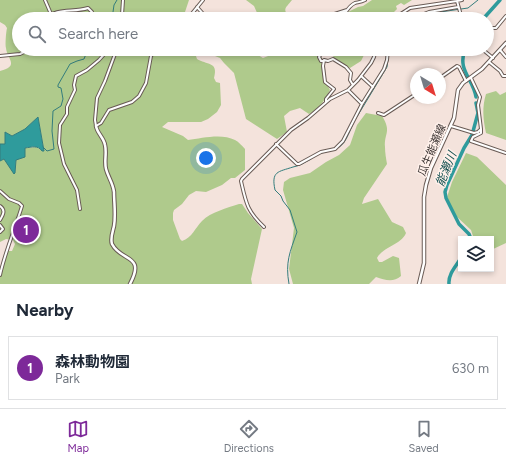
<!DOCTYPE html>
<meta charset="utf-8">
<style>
body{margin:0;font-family:Figtree,"Noto Sans JP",sans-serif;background:#f6f6f7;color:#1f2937}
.controls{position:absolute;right:12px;bottom:12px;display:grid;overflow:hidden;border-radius:0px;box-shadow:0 2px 6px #0003}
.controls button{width:36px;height:36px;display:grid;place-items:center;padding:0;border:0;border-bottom:1px solid #e0e1e3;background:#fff;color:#1f2937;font:20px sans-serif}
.compass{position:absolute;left:410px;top:68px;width:36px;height:36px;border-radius:50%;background:#fff;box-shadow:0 2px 6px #0003;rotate:142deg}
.you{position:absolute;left:206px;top:158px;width:14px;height:14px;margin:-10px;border:3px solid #fff;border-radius:50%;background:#1a73e8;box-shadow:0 0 0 6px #1a73e833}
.badge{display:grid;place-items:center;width:26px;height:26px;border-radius:50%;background:#7d2999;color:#fff;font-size:13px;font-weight:700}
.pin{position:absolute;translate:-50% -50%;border:2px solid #fff;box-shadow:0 1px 4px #0006}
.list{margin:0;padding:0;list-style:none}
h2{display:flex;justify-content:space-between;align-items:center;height:52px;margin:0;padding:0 16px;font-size:17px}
h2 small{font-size:13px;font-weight:400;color:#747a83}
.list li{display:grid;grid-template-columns:26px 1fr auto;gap:12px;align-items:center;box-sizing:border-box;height:64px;margin:0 8px 8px;padding:0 8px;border:1px solid #e0e1e3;border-radius:0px}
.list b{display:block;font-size:15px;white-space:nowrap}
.list p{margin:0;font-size:13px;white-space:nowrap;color:#747a83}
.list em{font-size:13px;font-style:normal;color:#747a83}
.icon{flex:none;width:22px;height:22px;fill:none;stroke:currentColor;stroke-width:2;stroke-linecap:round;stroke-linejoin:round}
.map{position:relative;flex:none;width:506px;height:284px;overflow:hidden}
.search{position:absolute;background:#fff;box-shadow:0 2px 6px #0003;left:12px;right:12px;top:12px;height:44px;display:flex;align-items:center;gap:10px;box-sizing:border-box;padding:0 14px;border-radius:22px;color:#747a83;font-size:15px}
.sheet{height:124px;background:#fff}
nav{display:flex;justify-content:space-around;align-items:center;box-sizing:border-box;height:56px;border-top:1px solid #e0e1e3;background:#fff;font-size:11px;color:#747a83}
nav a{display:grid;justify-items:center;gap:2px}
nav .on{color:#7d2999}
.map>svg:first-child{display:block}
</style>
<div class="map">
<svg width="506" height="284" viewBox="0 0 506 284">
<rect width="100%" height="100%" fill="#f4e3dc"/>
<path fill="#afca8c" d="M0,0H189L185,12L174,19H19V49H255L258,55L263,58L286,49H361L364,55L361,61L350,68L336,60L329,51L324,52L321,56L325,68L326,83L330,90C325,100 319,109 309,114L300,108L290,111L284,116L287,132L277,139L246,119L234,73L224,63L220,58L215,56L200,54L196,56L197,59C206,65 219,61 214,78L216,82L220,83L221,105L217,112L208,119L201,122H168L162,127L183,136L188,140C202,138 222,133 235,140C239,142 242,146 245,149V170L235,178H231L222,185L206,192L196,191L189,195L182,204L174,210L173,213V220L180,239L182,241C192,238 195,228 202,221C211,212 227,208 239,204H242L248,213L262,229L251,279L252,284H0V268L1,269L6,251H12L15,244L13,240L6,239L0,242V161L4,159L15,173L16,160L25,148L36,147L44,151L38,117L25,129L12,136L5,132V144H0V71C20,66 7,59 6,48C5,45 6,32 7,28L5,25L0,22Z
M246,0H292C284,10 283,8 290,19H263L258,15L254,6Z
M372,0H412L404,5L401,3L396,6L397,9L387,19H331L335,17H338L358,7L363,6Z
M496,91L500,95L506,92V140L486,133C483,119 482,107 486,94Z
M366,113L382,116C392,132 384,133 385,147C385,153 386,158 387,164L364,198L362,204L378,199L392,222L403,227L406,233C401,245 384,246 377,258L379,262H382L393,256L399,258L401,276C393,283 385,280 376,277L369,284H293L289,269L294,228L283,190L284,182L290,178L310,173L326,162L339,155L350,145L357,125Z
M466,153L477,157L506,185V243L491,250V239H474L471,230L455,215L447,197L452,182Z"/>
<path fill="#2f9b9c" stroke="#347d7d" d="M38,117L44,151H42C38,145 32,147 25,148V157L16,160L15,173L14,174L4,159L0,161V144H5V132L12,136L25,129Z"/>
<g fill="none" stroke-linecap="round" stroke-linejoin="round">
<path stroke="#347d7d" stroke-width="1" d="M426,14L468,8L478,0
M112,19L114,5L117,0
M355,120L387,67L389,49
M43,147L47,151L54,149L52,131L53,111L61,106L63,99L61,88L58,87V85L70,64L77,61L84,59L86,54L90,49
M321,153C344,148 343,146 353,124
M289,284C285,262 290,252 297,232L290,210L283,201L281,196L275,190C271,171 278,172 293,167C300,166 305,162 311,159"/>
<path stroke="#2f9b9c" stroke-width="3.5" d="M483,19L500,0
M465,49C457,71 473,78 476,97
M471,239L469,234L459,224L446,198L445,192L447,185L464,148L472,135L478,113L476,103
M449,284C448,274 456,266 461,258"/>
<defs>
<path id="street" d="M45,0L51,14
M197,7L205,16L211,19
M45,19C57,7 73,13 88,8L92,12L91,19
M109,19L112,15H118L120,18
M120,19L122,15L123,0
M184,19L190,16L203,0
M319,19L347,10
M341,19C345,14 348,6 355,3C359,2 361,2 365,0
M393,19L410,8L457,1
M411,19L429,12L458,7
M462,19L457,1L462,0
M487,37L488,32L492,28H496L506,16
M118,49L115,54L105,81L97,98L95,120L96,126L101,123L109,110L132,102L139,96L146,83L151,56L156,49
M466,49H467
M482,49L493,58
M500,50L506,57
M0,56L20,54L30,49
M323,61H321L319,57L324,49
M489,62L500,71L503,76H506
M361,76L373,87
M440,78L457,66L459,67L466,81
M471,78L480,97L478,105L481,129V133L473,137L471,141L506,153
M348,90L362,104
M326,102V99L334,89L325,82L323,66L324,60L328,61L333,59L346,67L351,73L350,80L353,85
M378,113L384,115L416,94
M451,126L474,133L478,132L480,130
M276,144L297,164H299L321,152L335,149L343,141L362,104L384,69L387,60L388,49
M0,191L9,199L19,203L22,206C15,229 5,252 0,275
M0,206C6,210 3,215 0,220
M80,209L77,190L64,164L59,143L60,125L67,114V107L75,90L74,85L76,76L87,70L99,60L109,49
M0,225L3,229L0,232
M264,227C247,211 246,203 241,181L242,179L291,130L308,118L330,99L348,90L358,80L371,63L374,57L376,49"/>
<path id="secondary" d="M96,126C97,133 104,138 105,145C107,153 104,161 106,169C108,177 113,183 114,192C114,203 116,215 114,226C113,231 110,238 112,244C121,262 146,254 130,284
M419,284L424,263V197L426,185L431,168L454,118L458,90L463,83L482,69L506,43"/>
</defs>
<use href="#street" stroke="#695b55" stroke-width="4"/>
<use href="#secondary" stroke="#695b55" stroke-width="4.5"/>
<use href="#street" stroke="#fff" stroke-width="2"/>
<use href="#secondary" stroke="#fff" stroke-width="2.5"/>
</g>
<g text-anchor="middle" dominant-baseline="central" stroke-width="3" stroke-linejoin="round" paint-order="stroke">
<g font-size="11" fill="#3f3836" stroke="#fff1eb">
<text transform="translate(432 150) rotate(-67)">瓜生能瀬線</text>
</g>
<g font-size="12" font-style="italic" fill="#155151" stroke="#fff1eb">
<text transform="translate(446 169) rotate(-68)">能瀬川</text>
</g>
</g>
</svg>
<div class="controls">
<button><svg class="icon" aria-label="layers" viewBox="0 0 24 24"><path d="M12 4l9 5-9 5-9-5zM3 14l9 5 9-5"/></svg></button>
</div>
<svg class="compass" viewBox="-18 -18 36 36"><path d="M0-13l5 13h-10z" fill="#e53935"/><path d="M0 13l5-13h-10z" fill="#747a83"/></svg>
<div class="you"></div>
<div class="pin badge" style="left:26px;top:230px">1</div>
<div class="search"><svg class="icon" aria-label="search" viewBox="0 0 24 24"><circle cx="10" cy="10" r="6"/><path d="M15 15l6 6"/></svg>Search here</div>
</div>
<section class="sheet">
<h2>Nearby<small></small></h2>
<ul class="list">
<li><span class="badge">1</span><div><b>森林動物園</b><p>Park</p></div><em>630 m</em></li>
</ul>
</section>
<nav>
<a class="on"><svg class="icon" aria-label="map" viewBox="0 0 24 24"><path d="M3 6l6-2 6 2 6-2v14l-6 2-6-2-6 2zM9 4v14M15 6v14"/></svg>Map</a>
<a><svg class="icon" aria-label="directions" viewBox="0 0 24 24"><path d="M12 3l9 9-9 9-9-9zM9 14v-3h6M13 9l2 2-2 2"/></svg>Directions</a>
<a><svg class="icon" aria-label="saved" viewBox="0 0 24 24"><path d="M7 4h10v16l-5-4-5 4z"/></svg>Saved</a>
</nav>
